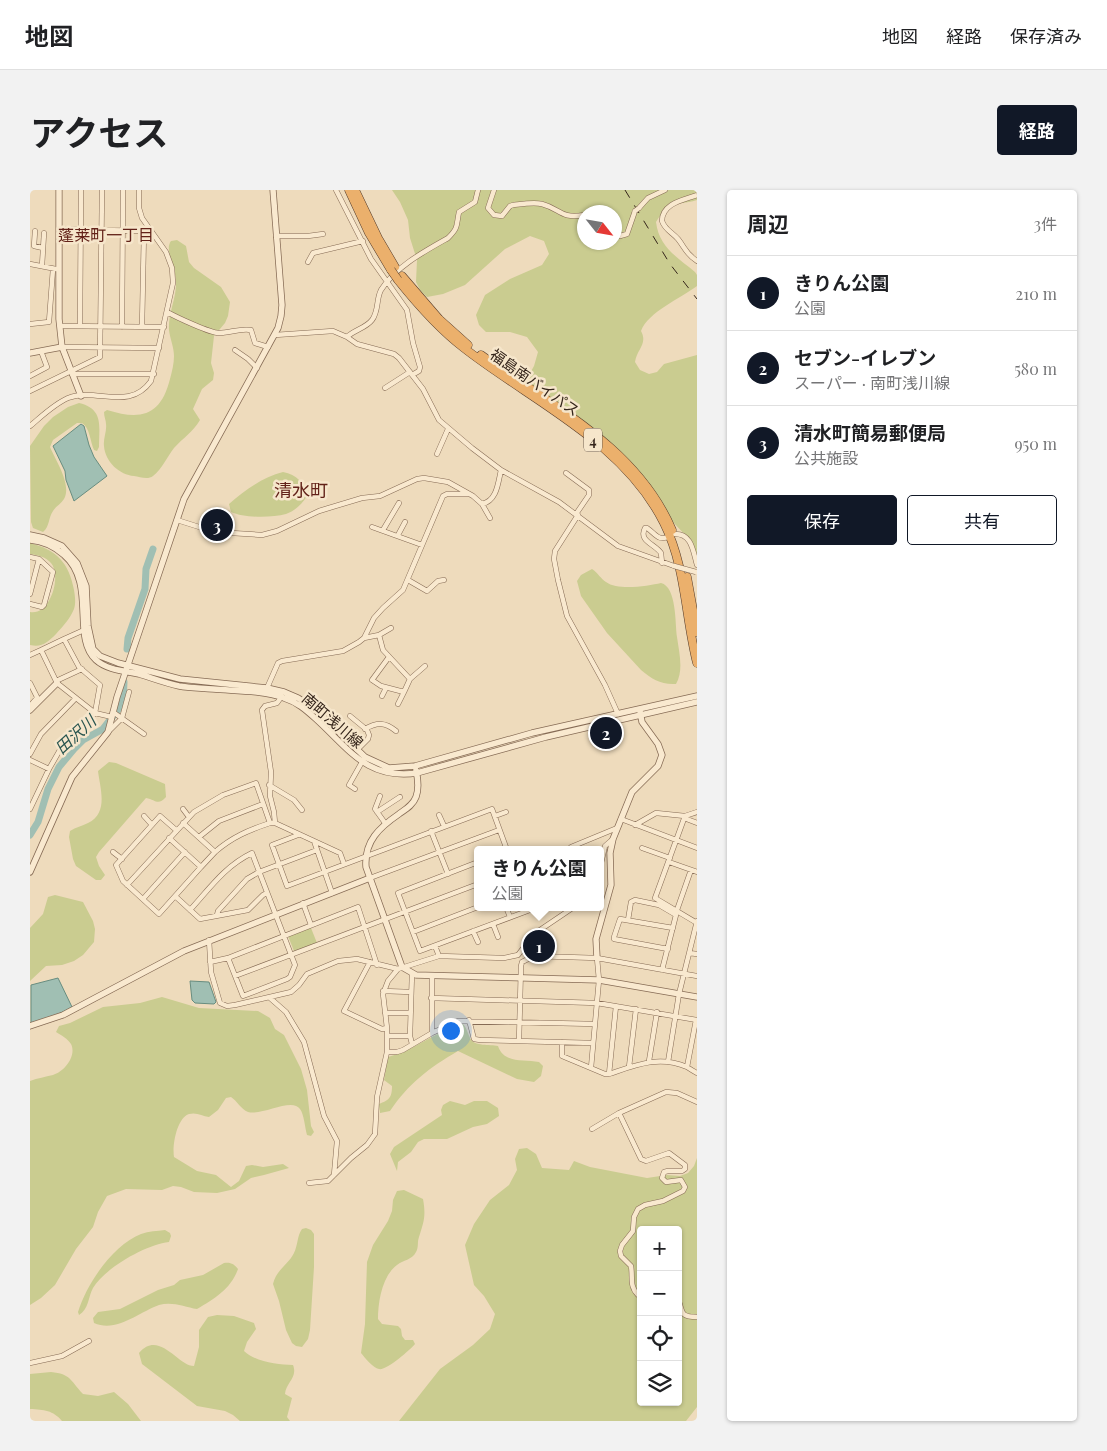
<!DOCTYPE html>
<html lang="ja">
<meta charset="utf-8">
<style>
body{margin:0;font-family:"Playfair Display","Noto Sans JP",serif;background:#f2f2f2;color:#202124}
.controls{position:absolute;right:15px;bottom:15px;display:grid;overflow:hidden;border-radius:5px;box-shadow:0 1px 4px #0004}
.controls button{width:45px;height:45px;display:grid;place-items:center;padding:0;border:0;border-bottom:1px solid #e0e0e0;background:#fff;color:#202124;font:25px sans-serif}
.compass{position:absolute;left:547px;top:15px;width:45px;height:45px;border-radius:50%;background:#fff;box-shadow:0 1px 4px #0004;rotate:121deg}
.you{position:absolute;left:420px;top:840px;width:18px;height:18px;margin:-12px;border:4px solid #fff;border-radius:50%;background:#1a73e8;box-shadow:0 0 0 8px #1a73e833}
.badge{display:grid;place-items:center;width:32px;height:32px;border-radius:50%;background:#111827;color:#fff;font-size:16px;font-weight:700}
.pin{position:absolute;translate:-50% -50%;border:2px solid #fff;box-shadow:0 1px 5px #0006}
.popup{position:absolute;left:444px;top:656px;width:130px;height:65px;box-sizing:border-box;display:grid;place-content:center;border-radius:5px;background:#fff;filter:drop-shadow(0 1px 4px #0005);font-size:16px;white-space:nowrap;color:#757577}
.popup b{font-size:19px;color:#202124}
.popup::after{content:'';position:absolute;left:50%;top:100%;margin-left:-10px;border:10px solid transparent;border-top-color:#fff}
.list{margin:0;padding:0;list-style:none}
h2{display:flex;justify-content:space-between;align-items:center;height:65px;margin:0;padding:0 20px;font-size:21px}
h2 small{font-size:16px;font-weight:400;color:#757577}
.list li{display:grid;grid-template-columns:32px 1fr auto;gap:15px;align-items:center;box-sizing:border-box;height:75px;padding:0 20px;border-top:1px solid #e0e0e0}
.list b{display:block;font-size:19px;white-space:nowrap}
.list p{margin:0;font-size:16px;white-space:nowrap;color:#757577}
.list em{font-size:16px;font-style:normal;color:#757577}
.actions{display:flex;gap:10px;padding:15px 20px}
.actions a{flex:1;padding:11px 0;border:1px solid #111827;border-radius:5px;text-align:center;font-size:18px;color:#111827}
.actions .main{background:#111827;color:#fff}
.icon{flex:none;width:28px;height:28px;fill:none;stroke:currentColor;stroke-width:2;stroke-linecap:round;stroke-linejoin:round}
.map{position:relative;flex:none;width:667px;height:1231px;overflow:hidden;border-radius:5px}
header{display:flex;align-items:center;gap:30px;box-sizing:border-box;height:70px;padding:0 25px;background:#fff;border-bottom:1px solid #e0e0e0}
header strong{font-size:24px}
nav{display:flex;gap:28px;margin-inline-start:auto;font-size:18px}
.intro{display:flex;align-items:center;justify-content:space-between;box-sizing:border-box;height:120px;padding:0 30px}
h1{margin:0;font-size:35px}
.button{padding:12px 22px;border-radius:5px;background:#111827;color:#fff;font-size:18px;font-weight:700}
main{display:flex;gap:30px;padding:0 30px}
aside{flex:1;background:#fff;border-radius:5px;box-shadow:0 1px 4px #0004}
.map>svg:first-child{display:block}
</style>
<header>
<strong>地図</strong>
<nav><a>地図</a><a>経路</a><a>保存済み</a></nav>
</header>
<div class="intro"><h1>アクセス</h1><a class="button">経路</a></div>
<main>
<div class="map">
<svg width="667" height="1231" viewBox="0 0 667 1231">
<rect width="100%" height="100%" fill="#eedbbc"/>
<path fill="#cacc90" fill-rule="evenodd" d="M362,0H667V10C643,17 642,7 626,32C629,57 647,67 665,82L667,85V96C651,108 618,122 611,141C618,154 607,159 605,172L610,180L619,184L627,182L634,174L667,165V364L658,348L642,331L611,290L494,194L504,176L508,162L497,147L480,142H456L449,135L446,125L455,105L480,89L512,75L519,64L514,51L500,46L475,59L435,95L413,104L397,107L390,100L386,92L387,70L380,48L378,30L370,12ZM554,22H584V52H554Z
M147,50L156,56L159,72L164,78L191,97L200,112L198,126L195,133L184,146L181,173L184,183L183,190L172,199L163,219L170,230C163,242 153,248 144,258C137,267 132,279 123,286C118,290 110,287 104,286C90,285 75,272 74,256C73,249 77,241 76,234C76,230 74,227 74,222L77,220C112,231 131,225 140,189C142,181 144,174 144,166C144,157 140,149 139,140C138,123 147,107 146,91C146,79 134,60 141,51Z
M49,213C74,219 69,236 69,257L67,261L64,260C60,251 60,238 52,233H47L23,250L20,257C26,271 42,295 34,309C31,314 26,316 23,321C18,328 20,336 13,342L3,338L1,332L0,256L14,236L23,227L38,217Z
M253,282C267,285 274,292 277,306C272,314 265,321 256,324C241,328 214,328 201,322L199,314C215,300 233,287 253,282Z
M0,353C27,360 39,373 44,400C45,406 46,413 44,419C40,429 33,436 26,444C18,452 12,458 0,455V422C20,426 32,386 21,373C16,367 8,365 0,364Z
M562,379C568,383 571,389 576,392C588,401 618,396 631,393C647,397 645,434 647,447C649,462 654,480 646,494C631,495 622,489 611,480L577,443L551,406L547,391L551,385Z
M79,572L86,573L135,594L136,607C128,616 126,610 116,608L69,662L66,667L69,676L75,685L71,690H66L46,676L43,669L39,647L40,641C46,637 52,636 58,633C79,623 70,598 68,581Z
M25,705L53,712L63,731L65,739L64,752L53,765L44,771L32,775L16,776L0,791V738L13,724L18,707Z
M281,738L287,753L264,761L258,746Z
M132,807L169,818L228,821L240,828L245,839L254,845L271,879L277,900L281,936L284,942L281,946L277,945C275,938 274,924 270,919C262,907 232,926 218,922C211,919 207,911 201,907L196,908L188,920L179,927C172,926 167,922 159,924C147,928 142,955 144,967L167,981L186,985L201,997L209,991L216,976L222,975L233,977L253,974L259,978L234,985L221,988L205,999L187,1003L164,1002L151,997L143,996L132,1000L96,999L77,1006L68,1022L63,1037L46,1059L25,1095L11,1108L0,1115V891C8,888 15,887 23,885C34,882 47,866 41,854C38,849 31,845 26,842L29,836L40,833L73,817L110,813Z
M432,833C437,838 437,842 440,848C444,857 460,854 468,856C474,874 494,869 509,872L513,876L511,886L504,892L487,889L428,861C399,878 379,893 360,921L350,923L349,914C359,910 362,908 362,896L354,890L358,867L374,862L426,834Z
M420,911L435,915L444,911H457L468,918L469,926L457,934L443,937L417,949H394L388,952L381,962L368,972L367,981L360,964L364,957L412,925L411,920L413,915Z
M497,958L506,964L512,978L539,980L544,971L560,977L617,988L637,985L650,986L658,983L664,976L667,968V1217L656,1231H369L410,1179L443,1155L460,1139L465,1124L454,1106L444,1095L435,1055L444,1034L460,1010L479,995L487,980L485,969L489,959ZM611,1040H648V1212H611Z
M374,1000L393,1009C396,1026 394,1031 389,1047C387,1052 389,1057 386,1062C382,1070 373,1070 367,1075C352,1086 348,1112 348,1129L352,1134L368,1136L371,1139L372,1146L375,1150H383L385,1154C380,1160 356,1181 349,1179C343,1178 335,1168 331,1163L335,1134L337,1072L343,1055L358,1031L362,1021L363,1010L367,1001Z
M276,1038L281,1040L284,1044V1077L280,1140L278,1149L272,1157L266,1156L262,1153L256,1140L249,1111L243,1094C246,1080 258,1075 264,1063C268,1055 267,1046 272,1039Z
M135,1040L140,1043L141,1046L139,1052C115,1055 75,1078 63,1098C58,1107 59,1119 49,1125L48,1122C57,1093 83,1055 111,1044C119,1041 127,1041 135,1040Z
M194,1073C201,1072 204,1074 208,1079C201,1099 184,1109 167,1119C155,1117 142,1111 129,1115C109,1122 87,1143 64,1133L63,1128L68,1122L90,1119L128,1100L144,1095L150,1090L173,1085Z
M187,1125L204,1126L224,1133L226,1139L217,1152L214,1161C226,1172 248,1175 263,1175C268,1188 256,1192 255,1204L262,1208L257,1227L260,1231H210L203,1225L195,1221L167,1216L112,1174L109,1163C129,1139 148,1176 164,1176L169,1157V1140L178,1127Z
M21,1182C41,1184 40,1190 53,1204L68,1206L84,1202L98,1214L111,1231H32C23,1220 14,1220 0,1219V1184Z"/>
<path fill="#a0bfb3" stroke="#688d80" d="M51,234L54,236L59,255L64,267L77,286L44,311L36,290L35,281L23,256Z
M28,788L42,817L19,829L1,833V795Z
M160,791L179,792L186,812L184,814L165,813L162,810Z"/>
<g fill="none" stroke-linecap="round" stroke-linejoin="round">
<path stroke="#a0bfb3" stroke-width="7" d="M97,459L98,448L115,399L116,379L123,359
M0,645L8,632L18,599L29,577L44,559L53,550L73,539L90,517L93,511L94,492"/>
<defs>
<path id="minor" d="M306,0L341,69L377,120L383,153L390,177L389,181L382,185
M464,0L458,18L464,25L472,26L480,16L483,15C492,14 504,12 512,14C531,19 530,29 554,25
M667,5C654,10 632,13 632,31C635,40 642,42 648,49C656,59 655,63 667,71
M609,18L618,8L635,0
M565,22L572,20L578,22
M29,39L116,41
M5,41L4,56L13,58
M584,42L590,46L597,44L605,21
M246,46H278L293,44
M278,72L283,63L333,51
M0,74L26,79
M12,76L14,43
M137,122C146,127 180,143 189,143C200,143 210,138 221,140L225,153L238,157
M0,134L19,132L23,79
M30,136L134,137
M50,136L51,0
M92,137L93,0
M112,137L114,41
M245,145L303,141L317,147L327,154L364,164L369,168L393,199L409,230L442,258L471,280
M317,147C324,140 336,138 342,130C349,121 346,109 351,100C365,77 395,61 418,48C429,37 426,36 429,22L445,12L448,0
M32,157L129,158
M205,160L218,169L227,178
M42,184H124
M0,186L17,177L11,161
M355,198L380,182
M0,201L70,167L72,0
M0,236C11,227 24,214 38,208C67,197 99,222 121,191L143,93L142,78L136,62L112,28L109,18V0
M407,264L418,239
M536,283L559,300V305L546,324
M452,314L460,328
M548,325L525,361L524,369L528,390L537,426L575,495L588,524
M147,330L185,342L232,345L247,341L289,321L332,308L350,306L387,289L394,288L418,292L443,306L452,314C467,311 468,293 471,280L529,312L588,356L644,376
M342,337L392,355
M353,340L369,313
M644,344C662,343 663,361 667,375
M368,345L375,332
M0,367L9,369L23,382L14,415L12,417L0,414
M632,373L631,363C625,354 608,351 615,338H617C626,344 628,352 640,346
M378,390L397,401L408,391L414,390
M0,404L9,369
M349,445L361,438
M334,448L349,445L353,460L380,489L374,502L351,496L342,490L359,467
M34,449L54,440
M0,465L11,460
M380,489L395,476
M26,491L52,479
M0,493L9,511
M237,498L248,473L252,471L313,461L329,452L334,448L344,428L353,418L373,400L413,306L417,304H439
M352,506L356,498
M368,514L374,502
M0,516L7,508
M83,522L114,544
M320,526L337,540L339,545L338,549L327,560
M335,539C347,532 355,532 366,541
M78,542L92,528L99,502
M0,564L11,544L46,508
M0,570L19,579L31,558L65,523L70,495L49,477L34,449L11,460L27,493L65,523L82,527
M239,595L264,610L272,620
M325,599L319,595L332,572
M350,606L345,619L355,633
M0,619L19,579
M153,619L159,627
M347,622L370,607
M409,625L414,636
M114,626L122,635
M465,626L476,622
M655,626L625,708L667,733
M654,628L667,633
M591,629L667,658
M153,633L185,662C202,647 219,640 240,633
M245,633L244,622L240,606L241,582L232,520L235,516L247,513L252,506
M605,635L626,623L655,626L667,622
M401,641L418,684
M268,645L242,655L257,696L462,619L477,660
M169,647L189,631L233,614
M139,648L171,677L129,724L93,691L86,675L130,626L146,640
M284,651L302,703
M541,657L587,638
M612,658L640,668
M83,662L92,669
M448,672L368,703L390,761L500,720L499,717
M639,672L667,682
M171,677L185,662
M570,678L575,656L583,649
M340,688L469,640
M97,695L164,622L193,605L226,593L240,633H245L310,663L314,674
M145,706L170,729L218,720L233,705L237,703
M113,709L155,662
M273,713L281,735
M476,717L480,727
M160,720C180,698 195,676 222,663L265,775L260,787L257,789L213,806L198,768
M647,720L661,680
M187,725L188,721L217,689L229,682L287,660
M598,730L601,712L605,710L629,715L646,725L632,780
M463,734L468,747
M443,741L448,752
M383,742L448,717
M179,750L181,782L190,813L197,816L205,815L261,802L269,795L277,784L308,771L327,769L368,779L409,766L405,756
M638,759L584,749V747L590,729L643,738
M659,763L667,764
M409,766L474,768L488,765L504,744L544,717
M180,772L198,768L328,717L347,775
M340,772L314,821L352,839L357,838
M205,786L448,694
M402,786V843
M353,801L381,802
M240,808L256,822L274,852L294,926L307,951L304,985
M401,808L567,813L667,830
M355,823H380
M439,830L444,849L450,850L563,853
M358,846H380
M489,851L491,776L492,772L504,766L567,768L667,786
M532,852V866L575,884H579C606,875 629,865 657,877C660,879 663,881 667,883
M382,854L380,846L382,783
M357,862H367L373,860L402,843L428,831L565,834
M619,871L627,822
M638,872L649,804L667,731
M599,877L606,819
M657,877L666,830
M561,878L569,790L567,768
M579,884L586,816
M562,939L589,923
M279,993L298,991L321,968L337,955L345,944L347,907L357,862V838L353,804L358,791L368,779
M611,1105H608C599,1096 603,1087 601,1076L591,1066L590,1061L592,1055L603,1041L604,1027L608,1019L615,1015L633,1011L653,1001L655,997L651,990L636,992L632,988L634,982L638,981H652L655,979V975L639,963L616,971L611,969L589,923L636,902L647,903L667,912
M648,1108C653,1123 650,1127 667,1127
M0,1173L32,1166L59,1151"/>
<path id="tertiary" d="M29,0V129L32,157L51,206
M0,163L32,157
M0,345L14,348L32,356L47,373L56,396L58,436L63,459L70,466L88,473L150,489L237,498L254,502L268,508L286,520L335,567L359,578L385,576L502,543L667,506
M0,350C13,351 24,356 34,365C67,393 41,448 66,470C77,480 95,481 109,484C122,488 135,493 149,496C160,498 172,498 183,499C206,501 232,500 254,508C267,512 276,520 286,529C319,559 337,590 387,583L516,547L667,512
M0,520L27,493
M386,580C388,589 389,599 386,607C383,615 376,619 369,624C350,637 334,651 336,677L372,777L386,785L569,790L667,807
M0,682L42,587L78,542L87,507L154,309L248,138L251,126L252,115L243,0
M567,768L566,749L581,695L580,663L583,649L602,602L628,576L632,565L628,554L612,532L610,521
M0,836L33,825L154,761L340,688"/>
<path id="trunk" d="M319,0L339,43L361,80
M325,0L348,48L365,77
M372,86L409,129L438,155
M368,90C388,115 409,139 434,158C503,212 593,251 634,333C656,377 655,426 667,473
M451,165C521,216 606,256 642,340
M657,387L667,442"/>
</defs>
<use href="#minor" stroke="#866b55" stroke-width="5.5"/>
<use href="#tertiary" stroke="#866b55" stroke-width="7"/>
<use href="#trunk" stroke="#533a2a" stroke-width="9"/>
<use href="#minor" stroke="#f9e9cf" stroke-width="4.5"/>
<use href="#tertiary" stroke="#f9e9cf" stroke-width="5.5"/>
<use href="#trunk" stroke="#ebb06c" stroke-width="8"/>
<path stroke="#35251b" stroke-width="1" stroke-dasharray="9 9" stroke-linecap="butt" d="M595,0L640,74L667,109"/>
<defs>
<path id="minor-bridge" d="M605,21L609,18
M644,376L666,382"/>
<path id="trunk-bridge" d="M361,80L368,90"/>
</defs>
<use href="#minor-bridge" stroke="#866b55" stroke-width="5.5" stroke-linecap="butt"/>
<use href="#trunk-bridge" stroke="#533a2a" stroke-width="9" stroke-linecap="butt"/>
<use href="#minor-bridge" stroke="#f9e9cf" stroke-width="4.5"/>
<use href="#trunk-bridge" stroke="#ebb06c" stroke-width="8"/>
</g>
<g text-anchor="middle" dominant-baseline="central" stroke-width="5" stroke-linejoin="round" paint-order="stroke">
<rect fill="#f6e6cb" stroke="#6f5f50" stroke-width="1" x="554" y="238.5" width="18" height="23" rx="4"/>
<g font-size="14" font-weight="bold" fill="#35251b">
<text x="563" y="250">4</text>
</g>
<g font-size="15" fill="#35251b" stroke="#f6e6cb">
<text transform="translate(505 192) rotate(35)">福島南バイパス</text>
<text transform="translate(303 530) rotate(41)">南町浅川線</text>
</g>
<g font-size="16" fill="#622219" stroke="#f6e6cb">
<text x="76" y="44">蓬莱町一丁目</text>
</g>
<g font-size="16" font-style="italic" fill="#29554f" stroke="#f6e6cb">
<text transform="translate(45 544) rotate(-42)">田沢川</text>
</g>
<g font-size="18" fill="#622219" stroke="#f6e6cb">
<text x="271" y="300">清水町</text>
</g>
</g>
</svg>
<div class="controls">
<button>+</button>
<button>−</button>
<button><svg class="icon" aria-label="locate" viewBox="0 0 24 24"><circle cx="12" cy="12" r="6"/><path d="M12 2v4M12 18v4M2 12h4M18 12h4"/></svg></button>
<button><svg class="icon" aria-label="layers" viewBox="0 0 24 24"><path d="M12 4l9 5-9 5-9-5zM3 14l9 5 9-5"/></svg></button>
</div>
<svg class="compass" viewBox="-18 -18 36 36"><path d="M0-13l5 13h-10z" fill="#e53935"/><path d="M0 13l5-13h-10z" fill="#757577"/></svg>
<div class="you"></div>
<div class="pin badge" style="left:509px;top:756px">1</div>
<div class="popup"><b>きりん公園</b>公園</div>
<div class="pin badge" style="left:576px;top:543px">2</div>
<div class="pin badge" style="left:187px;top:335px">3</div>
</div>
<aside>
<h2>周辺<small>3件</small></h2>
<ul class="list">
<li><span class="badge">1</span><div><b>きりん公園</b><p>公園</p></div><em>210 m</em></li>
<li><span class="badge">2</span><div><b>セブン-イレブン</b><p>スーパー · 南町浅川線</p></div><em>580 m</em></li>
<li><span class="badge">3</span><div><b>清水町簡易郵便局</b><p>公共施設</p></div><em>950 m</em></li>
</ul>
<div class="actions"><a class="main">保存</a><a>共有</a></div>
</aside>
</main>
